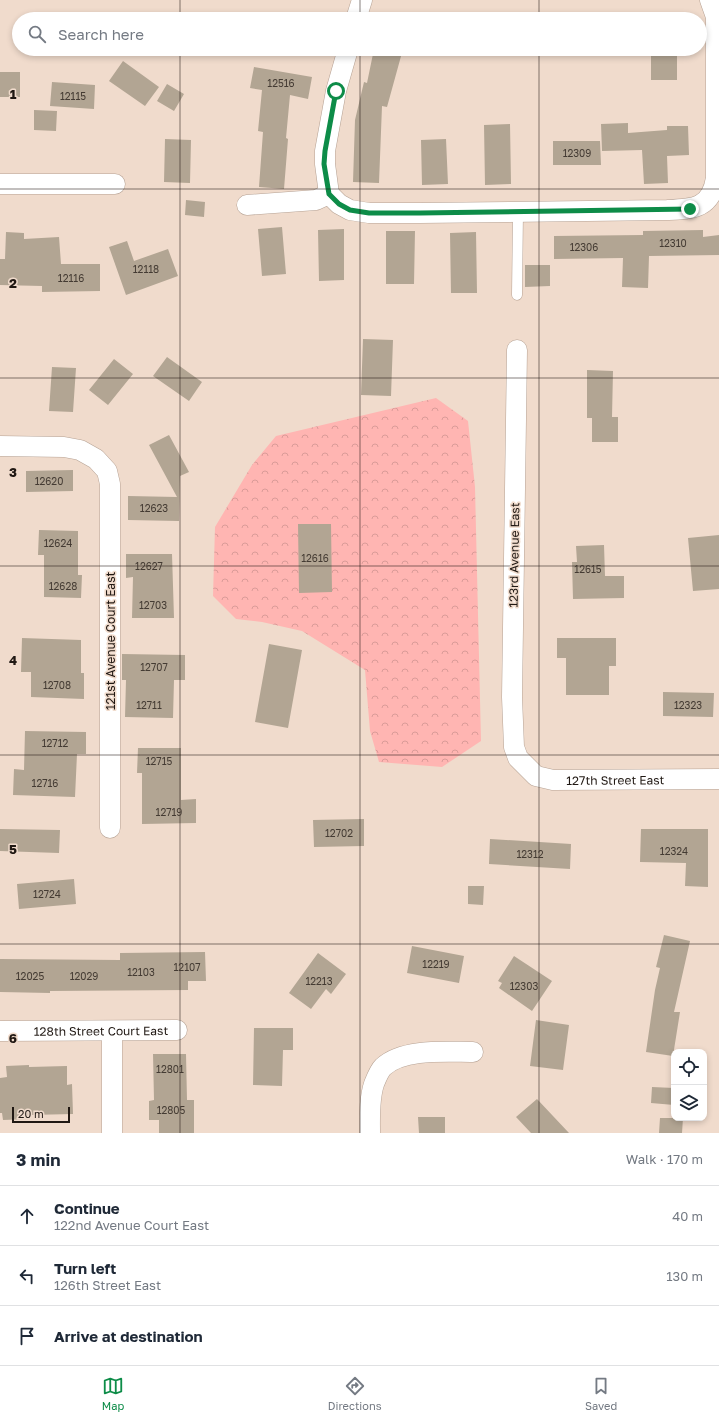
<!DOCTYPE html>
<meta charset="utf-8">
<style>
body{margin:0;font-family:"Golos Text",sans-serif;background:#f6f6f7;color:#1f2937}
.controls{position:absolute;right:12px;bottom:12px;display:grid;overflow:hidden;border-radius:8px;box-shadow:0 2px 6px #0003}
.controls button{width:36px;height:36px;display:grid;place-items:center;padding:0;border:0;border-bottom:1px solid #e0e1e3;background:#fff;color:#1f2937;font:20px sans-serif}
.scale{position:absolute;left:12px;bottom:10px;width:58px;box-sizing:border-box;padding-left:4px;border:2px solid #201813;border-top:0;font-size:11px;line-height:14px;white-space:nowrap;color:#201813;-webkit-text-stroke:3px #f0dbcc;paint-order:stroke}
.stop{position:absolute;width:12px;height:12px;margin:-9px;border:3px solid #0d8c48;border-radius:50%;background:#fff}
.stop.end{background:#0d8c48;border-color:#fff;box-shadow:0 1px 4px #0008}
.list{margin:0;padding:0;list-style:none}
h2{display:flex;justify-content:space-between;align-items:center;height:52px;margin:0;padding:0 16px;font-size:17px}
h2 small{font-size:13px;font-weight:400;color:#747a83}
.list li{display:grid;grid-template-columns:26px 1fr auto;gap:12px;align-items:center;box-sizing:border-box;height:60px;padding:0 16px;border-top:1px solid #e0e1e3}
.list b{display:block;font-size:15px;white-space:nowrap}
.list p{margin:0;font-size:13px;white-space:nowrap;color:#747a83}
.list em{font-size:13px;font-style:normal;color:#747a83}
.icon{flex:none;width:22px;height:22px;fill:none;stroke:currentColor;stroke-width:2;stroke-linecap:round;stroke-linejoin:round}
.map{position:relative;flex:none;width:719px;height:1133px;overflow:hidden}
.search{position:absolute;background:#fff;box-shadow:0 2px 6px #0003;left:12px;right:12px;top:12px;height:44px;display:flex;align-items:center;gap:10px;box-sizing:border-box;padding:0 14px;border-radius:22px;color:#747a83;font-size:15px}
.sheet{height:232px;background:#fff}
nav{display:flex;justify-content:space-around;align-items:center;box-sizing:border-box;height:56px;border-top:1px solid #e0e1e3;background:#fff;font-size:11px;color:#747a83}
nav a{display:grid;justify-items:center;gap:2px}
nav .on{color:#0d8c48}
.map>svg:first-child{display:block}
</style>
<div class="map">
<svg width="719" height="1133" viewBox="0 0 719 1133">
<defs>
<pattern id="forest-crowns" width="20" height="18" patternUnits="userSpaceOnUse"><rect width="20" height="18" fill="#ffb5b2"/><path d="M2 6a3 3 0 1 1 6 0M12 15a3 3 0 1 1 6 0" fill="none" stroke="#da9b98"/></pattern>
</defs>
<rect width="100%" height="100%" fill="#f0dbcc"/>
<path fill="url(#forest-crowns)" d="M436,398L468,421L475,487L481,741L442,767L379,762L370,731L365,670L302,631L262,622L236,619L213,596L215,527L252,465L276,436Z"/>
<path fill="#b2a593" d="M374,49H403L387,107L382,106L379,183L353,182L355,120L364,82L367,83Z
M651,49H677V80H651Z
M123,61L159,87L145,106L109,81Z
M254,67L312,77L308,99L290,95L286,138L288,139L284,189L259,187L263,132L258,131L262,90L250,88Z
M0,72H20V97H0Z
M52,82L95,85L94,109L50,106Z
M167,84L184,94L174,111L157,101Z
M34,110L57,111L56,131L34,130Z
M628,123V133L667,130V126H688L689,155L667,156L668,183L644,184L642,150L602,151L601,124Z
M510,124L511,184L485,185L484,125Z
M165,139L191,140L190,183L164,182Z
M446,139L448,184L422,185L421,140Z
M553,141H600L601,165H553Z
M186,200L205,202L204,217L185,215Z
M282,227L286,274L262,276L258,229Z
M344,229V280L319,281L318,230Z
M703,230V237L719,235V255L649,256L648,288L622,287L623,258L554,259V236L643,235V231Z
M386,231H415L414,284H386Z
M6,232L24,233V239L59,237L61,264H100V291L42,292V286L0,285V259H5Z
M476,232L477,293H451L450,233Z
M127,241L134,261L168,249L178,276L126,295L109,247Z
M525,265H550V286L525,287Z
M363,339L393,340L391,396L361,395Z
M167,357L202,382L189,401L153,376Z
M114,359L133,374L108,405L89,390Z
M52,367L76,368L73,412L49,411Z
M587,370L613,371L612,417H618V442H592V418H587Z
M169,435L189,472L180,476L179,521L128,520V496L177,497L149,445Z
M73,470V491L26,492V471Z
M298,524H331L332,592L299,593Z
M39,530L78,531V575H82L81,598L44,597V555H38Z
M719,535V589L693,591L688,538Z
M604,545L605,576H624V598L573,599L572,562H577L576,546Z
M126,554H172L174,618H132L133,577L126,578Z
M22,638L81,640V673H84V699L31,697V672H21Z
M557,638H616V666H609V695H566V658H557Z
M269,644L302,650L288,728L255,722Z
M122,654L185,655V680H174L173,718L125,717L126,680H122Z
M663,692L714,693L713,717L663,716Z
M25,731L86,732V754H77L75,797L13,795L14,769L24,770Z
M138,748H181V800L196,799V823L142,824V773H137Z
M364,819V846L314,847L313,820Z
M0,829L60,830L59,853L0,851Z
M641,829H708V887L685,886L686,863L640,862Z
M490,839L571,844L570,869L489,864Z
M74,879L76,904L19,909L17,884Z
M468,886H484L483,905L468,904Z
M664,935L690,941L674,1012H680L673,1056L646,1052L655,990L660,968L656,967Z
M412,946L464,956L459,983L407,973Z
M205,952L206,981H188V990L50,991V993L0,992V959L120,960V953Z
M318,953L346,974L331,994L326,989L311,1009L289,993Z
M514,956L552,981L532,1011L499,988L502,983L498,981Z
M536,1020L569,1025L563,1070L530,1066Z
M254,1028H293V1050H283L282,1086L253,1085Z
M153,1054H186L187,1100H194V1133H159V1120H149V1101L154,1100Z
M29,1065V1067L67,1066V1085L72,1084L73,1114L30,1115V1119L3,1120L2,1113H0V1078L7,1077L6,1066Z
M652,1087L674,1088V1105L651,1103Z
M537,1099L569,1133H531L516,1117Z
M418,1117H445V1133H419Z
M660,1118H683L682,1133H659Z"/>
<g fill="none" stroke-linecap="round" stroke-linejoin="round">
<defs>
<path id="lane" d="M517,295L518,212"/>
<g id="street">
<path d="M356,19L362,0"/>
<path d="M0,184H115"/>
<path d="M329,194L325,164V151L336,91L348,49"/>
<path d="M247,205L316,200L329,194L339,204L350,210L369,213H420L667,210C693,209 711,209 716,178V17L710,0"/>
<path id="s1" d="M517,350L512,697L514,747L518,758L536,776L553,780L719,779"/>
<path d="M0,446L64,447L80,450L96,459L107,471L110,484V828"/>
<path id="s2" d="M0,1031L177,1030"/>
<path d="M112,1133V1031"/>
<path d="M370,1133C370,1117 369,1099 374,1084C376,1079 379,1071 383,1067C403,1048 447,1052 473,1052"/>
</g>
</defs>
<use href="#lane" stroke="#b6a294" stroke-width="11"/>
<use href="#street" stroke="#b6a294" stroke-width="21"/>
<use href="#lane" stroke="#fff" stroke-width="10"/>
<use href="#street" stroke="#fff" stroke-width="20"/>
</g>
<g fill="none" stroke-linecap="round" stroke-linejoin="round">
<path stroke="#0d8c48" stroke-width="5" d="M336,91L325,151L324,164L329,194L339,204L350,210L369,213H420L690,209"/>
</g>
<path fill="none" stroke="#201813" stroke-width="1" stroke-opacity="0.55" d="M180,0V19M360,0V19M539,0V19M180,49V1133M360,49V1133M539,49V1133M0,189H719M0,378H719M0,566H719M0,755H719M0,944H719"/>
<g text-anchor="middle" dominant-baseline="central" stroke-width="3" stroke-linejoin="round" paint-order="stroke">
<g font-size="10" fill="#443b33">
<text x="281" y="83">12516</text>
<text x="73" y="96">12115</text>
<text x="577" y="153">12309</text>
<text x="673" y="243">12310</text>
<text x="584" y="247">12306</text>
<text x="146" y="269">12118</text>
<text x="71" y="278">12116</text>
<text x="49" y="481">12620</text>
<text x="154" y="508">12623</text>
<text x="58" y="543">12624</text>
<text x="315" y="558">12616</text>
<text x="149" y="566">12627</text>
<text x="588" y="569">12615</text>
<text x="63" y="586">12628</text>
<text x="153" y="605">12703</text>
<text x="154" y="667">12707</text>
<text x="57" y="685">12708</text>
<text x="149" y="705">12711</text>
<text x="688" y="705">12323</text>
<text x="55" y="743">12712</text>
<text x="159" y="761">12715</text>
<text x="45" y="783">12716</text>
<text x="169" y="812">12719</text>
<text x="339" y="833">12702</text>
<text x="674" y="851">12324</text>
<text x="530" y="854">12312</text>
<text x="47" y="894">12724</text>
<text x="436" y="964">12219</text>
<text x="187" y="967">12107</text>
<text x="141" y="972">12103</text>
<text x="30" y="976">12025</text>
<text x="84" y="976">12029</text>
<text x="319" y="981">12213</text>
<text x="524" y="986">12303</text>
<text x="170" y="1069">12801</text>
<text x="171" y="1110">12805</text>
</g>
<g font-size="12" fill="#201813" stroke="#f0dbcc">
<text transform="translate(514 555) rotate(-89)">123rd Avenue East</text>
<text transform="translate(110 641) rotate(-90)">121st Avenue Court East</text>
<text stroke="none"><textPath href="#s1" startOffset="514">127th Street East</textPath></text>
<text stroke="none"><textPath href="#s2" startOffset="101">128th Street Court East</textPath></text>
</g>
</g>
<g font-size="13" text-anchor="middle" font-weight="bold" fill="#201813" stroke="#f0dbcc" stroke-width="3" stroke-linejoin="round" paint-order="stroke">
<text x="13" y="99">1</text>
<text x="13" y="288">2</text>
<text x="13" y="477">3</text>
<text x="13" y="665">4</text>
<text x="13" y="854">5</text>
<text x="13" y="1043">6</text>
</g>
</svg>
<div class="controls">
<button><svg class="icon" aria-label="locate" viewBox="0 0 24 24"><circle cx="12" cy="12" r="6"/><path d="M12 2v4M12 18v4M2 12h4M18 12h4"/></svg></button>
<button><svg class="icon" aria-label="layers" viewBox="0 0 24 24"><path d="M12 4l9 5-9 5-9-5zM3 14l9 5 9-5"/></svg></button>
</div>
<div class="scale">20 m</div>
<div class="stop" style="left:336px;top:91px"></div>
<div class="stop end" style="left:690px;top:209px"></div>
<div class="search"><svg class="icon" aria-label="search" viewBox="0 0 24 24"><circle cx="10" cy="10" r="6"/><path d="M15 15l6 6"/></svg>Search here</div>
</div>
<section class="sheet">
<h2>3 min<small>Walk · 170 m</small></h2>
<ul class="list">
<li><svg class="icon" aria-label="ahead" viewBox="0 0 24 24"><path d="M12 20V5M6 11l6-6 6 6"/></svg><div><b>Continue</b><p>122nd Avenue Court East</p></div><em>40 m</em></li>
<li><svg class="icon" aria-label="left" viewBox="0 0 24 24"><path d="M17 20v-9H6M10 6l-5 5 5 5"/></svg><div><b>Turn left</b><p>126th Street East</p></div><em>130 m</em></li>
<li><svg class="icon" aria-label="arrive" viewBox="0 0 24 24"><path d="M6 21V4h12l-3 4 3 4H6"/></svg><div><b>Arrive at destination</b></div></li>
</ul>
</section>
<nav>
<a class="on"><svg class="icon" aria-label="map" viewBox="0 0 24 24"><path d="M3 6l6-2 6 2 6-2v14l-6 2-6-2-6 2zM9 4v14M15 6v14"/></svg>Map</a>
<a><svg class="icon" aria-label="directions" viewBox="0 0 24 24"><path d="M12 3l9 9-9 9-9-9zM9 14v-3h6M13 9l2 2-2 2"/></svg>Directions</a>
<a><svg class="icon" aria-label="saved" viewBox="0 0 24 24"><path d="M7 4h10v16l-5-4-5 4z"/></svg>Saved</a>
</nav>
